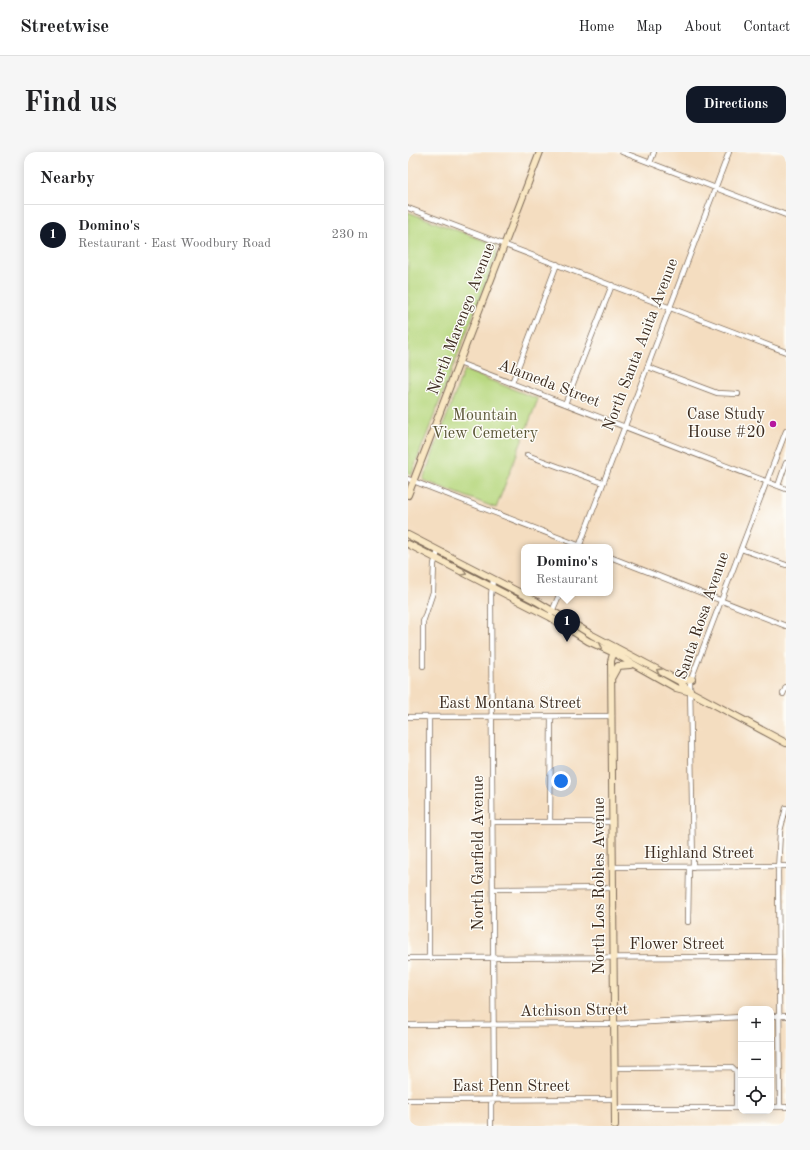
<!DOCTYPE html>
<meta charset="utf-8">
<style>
body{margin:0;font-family:"Old Standard TT",serif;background:#f6f6f6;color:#202124}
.controls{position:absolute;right:12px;bottom:12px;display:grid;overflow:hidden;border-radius:8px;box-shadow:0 2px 10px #0003}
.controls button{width:36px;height:36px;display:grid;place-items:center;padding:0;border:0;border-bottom:1px solid #e0e0e0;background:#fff;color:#202124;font:20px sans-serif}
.you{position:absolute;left:153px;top:629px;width:14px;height:14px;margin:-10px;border:3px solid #fff;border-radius:50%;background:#1a73e8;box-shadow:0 0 0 6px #1a73e833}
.badge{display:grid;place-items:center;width:26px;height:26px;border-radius:50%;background:#111827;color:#fff;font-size:13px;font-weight:700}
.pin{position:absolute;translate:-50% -33px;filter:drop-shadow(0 1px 2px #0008)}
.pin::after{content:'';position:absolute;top:21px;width:14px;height:12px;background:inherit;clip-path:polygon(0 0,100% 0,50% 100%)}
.popup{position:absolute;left:113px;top:392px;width:92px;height:52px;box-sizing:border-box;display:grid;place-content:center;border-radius:8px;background:#fff;filter:drop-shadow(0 1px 3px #0005);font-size:13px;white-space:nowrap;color:#757577}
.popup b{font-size:15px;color:#202124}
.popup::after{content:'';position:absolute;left:50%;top:100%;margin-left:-8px;border:8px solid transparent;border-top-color:#fff}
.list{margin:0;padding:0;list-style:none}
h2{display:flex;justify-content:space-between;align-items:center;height:52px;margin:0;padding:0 16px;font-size:17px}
h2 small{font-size:13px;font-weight:400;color:#757577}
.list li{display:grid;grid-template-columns:26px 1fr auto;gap:12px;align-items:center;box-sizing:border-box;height:60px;padding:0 16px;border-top:1px solid #e0e0e0}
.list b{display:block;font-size:15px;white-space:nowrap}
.list p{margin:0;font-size:13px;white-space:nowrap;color:#757577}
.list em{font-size:13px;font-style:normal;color:#757577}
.icon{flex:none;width:22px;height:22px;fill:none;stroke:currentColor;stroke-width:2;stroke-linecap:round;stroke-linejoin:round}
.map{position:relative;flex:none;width:378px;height:974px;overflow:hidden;border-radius:12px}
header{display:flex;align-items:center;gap:24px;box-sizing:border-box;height:56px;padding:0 20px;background:#fff;border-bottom:1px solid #e0e0e0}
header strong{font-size:19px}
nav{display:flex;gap:22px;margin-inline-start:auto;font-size:14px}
.intro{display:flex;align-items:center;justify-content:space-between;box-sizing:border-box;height:96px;padding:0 24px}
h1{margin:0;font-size:28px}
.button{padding:10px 18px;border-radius:12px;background:#111827;color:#fff;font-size:14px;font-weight:700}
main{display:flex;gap:24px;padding:0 24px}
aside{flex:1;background:#fff;border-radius:12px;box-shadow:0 2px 10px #0003}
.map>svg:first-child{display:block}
</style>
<header>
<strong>Streetwise</strong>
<nav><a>Home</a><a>Map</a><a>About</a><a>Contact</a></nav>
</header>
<div class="intro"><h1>Find us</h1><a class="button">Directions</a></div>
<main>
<aside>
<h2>Nearby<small></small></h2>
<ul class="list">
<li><span class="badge">1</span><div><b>Domino's</b><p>Restaurant · East Woodbury Road</p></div><em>230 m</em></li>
</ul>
</aside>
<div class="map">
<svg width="378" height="974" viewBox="0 0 378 974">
<rect width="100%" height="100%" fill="#fdfcf7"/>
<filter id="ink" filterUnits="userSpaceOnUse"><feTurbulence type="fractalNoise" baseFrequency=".025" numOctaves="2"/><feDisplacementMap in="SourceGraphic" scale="8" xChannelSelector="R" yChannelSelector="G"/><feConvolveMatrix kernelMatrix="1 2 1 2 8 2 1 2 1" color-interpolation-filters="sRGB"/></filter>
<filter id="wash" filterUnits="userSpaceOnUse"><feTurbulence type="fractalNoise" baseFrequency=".012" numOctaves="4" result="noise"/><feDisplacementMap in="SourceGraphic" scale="16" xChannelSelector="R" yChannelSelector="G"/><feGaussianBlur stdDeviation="0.9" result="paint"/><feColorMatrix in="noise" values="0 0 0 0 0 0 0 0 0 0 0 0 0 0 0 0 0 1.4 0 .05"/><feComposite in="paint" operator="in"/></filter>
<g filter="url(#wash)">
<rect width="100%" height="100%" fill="#f4ddc0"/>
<path fill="#b8d880" stroke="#7a814f" d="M0,60L88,93L89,102L3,323L0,322Z
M56,218L130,247L88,356L15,328Z"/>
</g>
<g filter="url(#ink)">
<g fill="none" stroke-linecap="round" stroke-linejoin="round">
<defs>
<path id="street" d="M214,0L378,63
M242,11L246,0
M0,56L378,200
M51,211L378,337
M240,215L309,241L330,242
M104,231L149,112
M157,252L204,133
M119,303L195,331
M0,327L175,395
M370,334L378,311
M171,395L321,0
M333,397L378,413
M202,405L378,474
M143,462L152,441
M15,514V470L25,440L26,412L30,399
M375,542L378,535
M0,565L204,564
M21,565V805
M85,670H205
M142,670L143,565
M205,715L378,714
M285,715L282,530L378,279
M85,737L205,736
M280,770L281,715
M0,806L371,805
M363,864H378
M0,873L206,872L333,865
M206,916L324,915L328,919V956
M0,948L206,947
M363,955H378
M372,955L370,720L372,679L378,656
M207,956H333
M83,974V952L86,947L83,443L85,428"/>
<path id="secondary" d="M0,343L132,0
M0,383L128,449L184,483L271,529L282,539
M0,392L142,465L180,489L204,500L268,536L283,540L378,591
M204,525L210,514L222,513
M271,529L284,527
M207,974L203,509L207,495"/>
</defs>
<use href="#street" stroke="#7c6957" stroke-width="6"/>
<use href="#secondary" stroke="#7c6957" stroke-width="8"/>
<use href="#street" stroke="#fff" stroke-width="4.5"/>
<use href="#secondary" stroke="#f9e7c3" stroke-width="6"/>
</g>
<defs><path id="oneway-chevron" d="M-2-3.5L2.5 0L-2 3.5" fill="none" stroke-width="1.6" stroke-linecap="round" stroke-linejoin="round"/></defs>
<g stroke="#9a8870">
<use href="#oneway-chevron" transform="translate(56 421) rotate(27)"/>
<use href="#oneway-chevron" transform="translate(192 495) rotate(25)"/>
<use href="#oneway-chevron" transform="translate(251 519) rotate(-152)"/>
</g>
</g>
<circle fill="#b5179e" stroke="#fdfcf7" stroke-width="1.5" cx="365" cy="272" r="4"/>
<g text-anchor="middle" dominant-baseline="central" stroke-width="3" stroke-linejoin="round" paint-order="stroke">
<g font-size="16" fill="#3b2a1e" stroke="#fdfcf7">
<text transform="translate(54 167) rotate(-69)">North Marengo Avenue</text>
<text transform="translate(233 193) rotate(-69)">North Santa Anita Avenue</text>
<text transform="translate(141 232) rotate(21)">Alameda Street</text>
<text transform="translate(295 464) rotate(-71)">Santa Rosa Avenue</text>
<text x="102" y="552">East Montana Street</text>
<text transform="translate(71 701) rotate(-90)">North Garfield Avenue</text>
<text x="291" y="702">Highland Street</text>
<text transform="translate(192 734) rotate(-90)">North Los Robles Avenue</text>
<text x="269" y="793">Flower Street</text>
<text transform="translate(166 859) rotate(-1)">Atchison Street</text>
<text x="103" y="935">East Penn Street</text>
</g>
<g font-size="16" fill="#3b2a1e" stroke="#fdfcf7" text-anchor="end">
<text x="357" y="263">Case Study<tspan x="357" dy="18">House #20</tspan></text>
</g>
<g font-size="16" fill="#5a5636" stroke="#fdfcf7">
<text x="77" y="264">Mountain<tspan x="77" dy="18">View Cemetery</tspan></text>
</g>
</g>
</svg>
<div class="controls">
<button>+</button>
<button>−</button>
<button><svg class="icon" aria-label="locate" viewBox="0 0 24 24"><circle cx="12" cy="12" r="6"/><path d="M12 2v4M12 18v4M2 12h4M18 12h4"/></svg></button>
</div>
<div class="you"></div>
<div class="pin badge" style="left:159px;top:490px">1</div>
<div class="popup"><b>Domino's</b>Restaurant</div>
</div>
</main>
